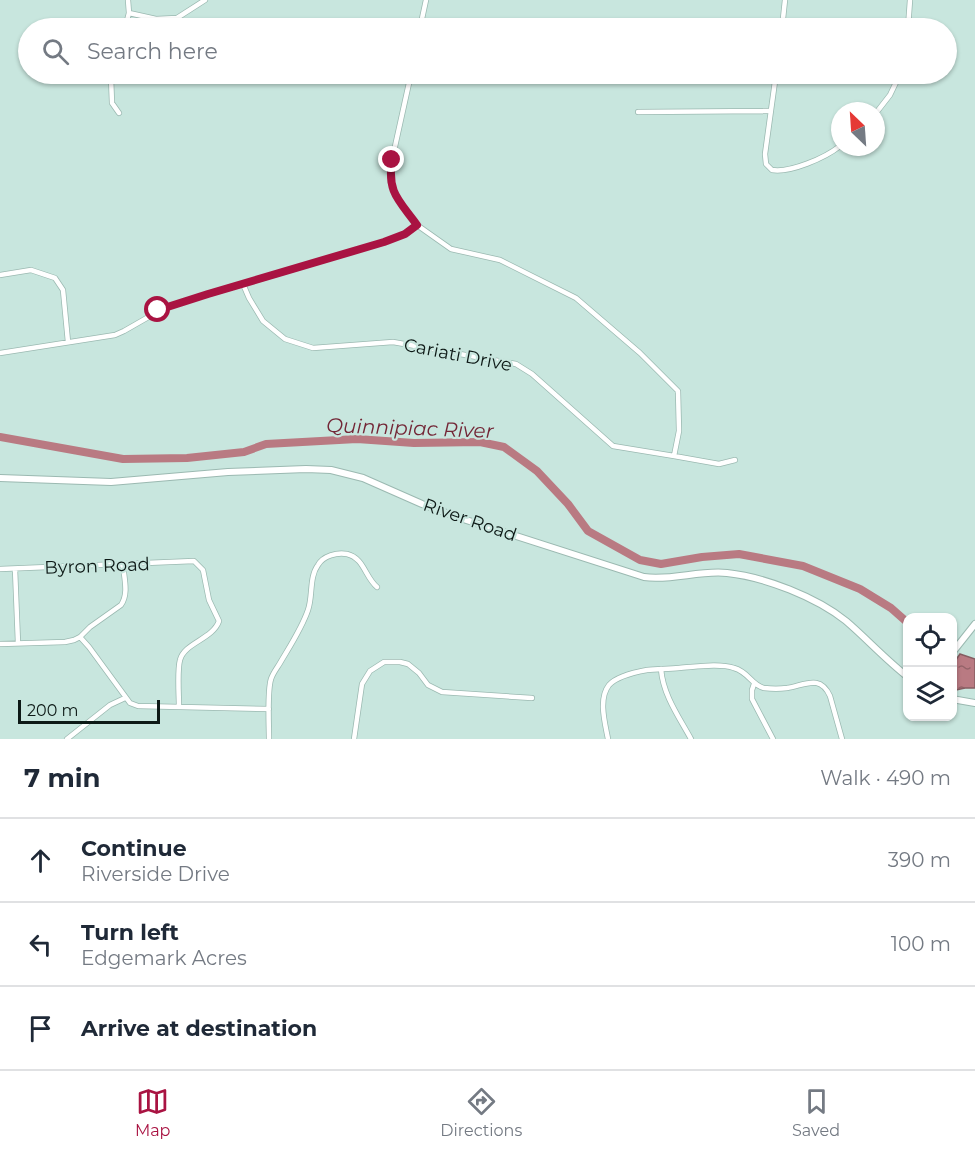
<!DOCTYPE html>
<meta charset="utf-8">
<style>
body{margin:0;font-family:Montserrat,sans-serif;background:#f6f6f7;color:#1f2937}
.controls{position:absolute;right:18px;bottom:18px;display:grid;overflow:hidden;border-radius:12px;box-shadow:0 2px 4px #0004}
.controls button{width:54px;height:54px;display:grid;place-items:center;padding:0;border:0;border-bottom:2px solid #e0e1e3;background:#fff;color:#1f2937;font:30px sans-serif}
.compass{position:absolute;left:831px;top:102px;width:54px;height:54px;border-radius:50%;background:#fff;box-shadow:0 2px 4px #0004;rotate:335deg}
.scale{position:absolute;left:18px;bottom:15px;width:142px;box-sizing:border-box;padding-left:6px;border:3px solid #0d1916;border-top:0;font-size:16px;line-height:21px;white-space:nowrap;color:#0d1916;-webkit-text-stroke:4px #c8e6de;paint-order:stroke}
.stop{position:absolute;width:18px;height:18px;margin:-14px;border:4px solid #a91342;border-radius:50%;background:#fff}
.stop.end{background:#a91342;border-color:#fff;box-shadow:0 2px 6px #0008}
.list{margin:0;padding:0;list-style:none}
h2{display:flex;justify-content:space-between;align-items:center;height:78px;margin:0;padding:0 24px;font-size:26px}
h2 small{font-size:20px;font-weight:400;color:#747a83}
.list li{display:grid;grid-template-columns:39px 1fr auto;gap:18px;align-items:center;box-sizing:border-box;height:84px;padding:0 24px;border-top:2px solid #e0e1e3}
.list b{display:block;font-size:22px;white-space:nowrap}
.list p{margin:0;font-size:20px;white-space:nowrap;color:#747a83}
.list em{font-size:20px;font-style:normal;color:#747a83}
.icon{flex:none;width:33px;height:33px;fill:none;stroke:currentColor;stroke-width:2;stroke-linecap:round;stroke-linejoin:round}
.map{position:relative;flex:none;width:975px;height:739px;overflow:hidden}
.search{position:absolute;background:#fff;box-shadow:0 2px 4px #0004;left:18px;right:18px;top:18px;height:66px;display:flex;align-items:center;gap:15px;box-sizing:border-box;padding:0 21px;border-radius:33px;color:#747a83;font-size:22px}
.sheet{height:330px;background:#fff}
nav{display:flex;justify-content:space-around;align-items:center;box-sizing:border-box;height:84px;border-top:2px solid #e0e1e3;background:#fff;font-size:16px;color:#747a83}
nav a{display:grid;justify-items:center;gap:3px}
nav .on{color:#a91342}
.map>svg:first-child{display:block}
</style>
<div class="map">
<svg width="975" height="739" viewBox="0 0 975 739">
<defs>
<pattern id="water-ripples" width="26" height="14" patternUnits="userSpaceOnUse" patternTransform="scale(1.5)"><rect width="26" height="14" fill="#b97a82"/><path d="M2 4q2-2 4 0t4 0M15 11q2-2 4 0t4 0" fill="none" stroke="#956369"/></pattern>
</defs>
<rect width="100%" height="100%" fill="#c8e6de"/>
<path fill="url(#water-ripples)" stroke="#855d62" stroke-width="1.5" d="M960,654L975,659V688H965L956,690L953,689V664Z"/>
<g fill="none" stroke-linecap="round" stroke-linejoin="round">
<path stroke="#b97a82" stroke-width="8" d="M0,437L123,459L187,458L244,452L266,444L357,439L414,443L480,442L504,447L537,471L568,504L588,531L640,560L661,564L702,557L739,554L803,566L860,589L891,608L908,623"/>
<defs>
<path id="street" d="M129,13L156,19L177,18L205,0
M125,28L129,13L128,0
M420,28L426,0
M782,28L785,0
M908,28L910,0
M112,74L111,78L112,103L119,113
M411,74L392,160L390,181L396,196L417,225L451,249L500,260L576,298L640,353L678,391L679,431L674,456L719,464L735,460
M776,74L765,154L766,164L772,170C790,173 825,158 840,146
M638,112L771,111
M876,113L890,95L900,74
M0,275L31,270L55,278L63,290L68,342
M243,284L249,298L263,321L285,339L313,348L393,342L516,364L532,374L613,446L674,456
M0,353L115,335L124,331L166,307L384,242L405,234L417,225
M0,569L194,561L203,570L209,600L219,621C213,639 184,643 180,660C177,671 179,695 179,707
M15,569L18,643
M80,637L89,647L130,703L138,706L269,709
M0,644L65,642L74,640L80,637L90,627L121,605C129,594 124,578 123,565
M661,669C663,695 679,717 691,739
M754,684L752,690V699L773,739
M67,739L110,705L125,698
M269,739C269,724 267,692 271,679C273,673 277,668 280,663C290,646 302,628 308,610C313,596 309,577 318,565C323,556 337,552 347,554C364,558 365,577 377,587
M354,739L362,684L370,671L384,662H400L408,664L419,673L428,685L442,692L532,698
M608,739C605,723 598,699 609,685C617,676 636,672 647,670C658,669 669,669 679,668C695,667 719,663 734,668C749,672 751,685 764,688C772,689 780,689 787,688C805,685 820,674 830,696L842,739"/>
<path id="secondary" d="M0,478L111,482L228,472L306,469L331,470L363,478L422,504L460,518L644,577C672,581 699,570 727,573C765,577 816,597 846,621C867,639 886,660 908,677
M952,653L975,624
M952,699L975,703"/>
</defs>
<use href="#street" stroke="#9bb9b1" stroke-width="6"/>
<use href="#secondary" stroke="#9bb9b1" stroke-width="8"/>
<use href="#street" stroke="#fff" stroke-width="4.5"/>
<use href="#secondary" stroke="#fff" stroke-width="6"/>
</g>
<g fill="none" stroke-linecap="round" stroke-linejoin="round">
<path stroke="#a91342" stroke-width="8" d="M158,310L208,294L384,242L405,234L417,225C399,200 387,193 392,160"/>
</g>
<g text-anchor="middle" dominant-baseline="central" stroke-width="4.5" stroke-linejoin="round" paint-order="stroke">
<g font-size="18" fill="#0d1916" stroke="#c8e6de">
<text transform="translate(458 355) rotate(11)">Cariati Drive</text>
<text transform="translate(470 520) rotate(19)">River Road</text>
<text transform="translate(97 566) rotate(-2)">Byron Road</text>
</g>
<g font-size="20" font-style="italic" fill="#732636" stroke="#c8e6de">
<text transform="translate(410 428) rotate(2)">Quinnipiac River</text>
</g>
</g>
</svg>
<div class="controls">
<button><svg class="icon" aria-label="locate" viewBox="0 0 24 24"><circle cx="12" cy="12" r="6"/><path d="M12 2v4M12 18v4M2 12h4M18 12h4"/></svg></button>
<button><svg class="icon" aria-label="layers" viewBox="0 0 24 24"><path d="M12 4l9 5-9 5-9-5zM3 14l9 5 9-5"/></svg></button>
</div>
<svg class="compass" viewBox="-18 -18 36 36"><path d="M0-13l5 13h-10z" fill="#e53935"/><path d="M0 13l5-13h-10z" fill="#747a83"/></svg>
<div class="scale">200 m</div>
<div class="stop" style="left:158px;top:310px"></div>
<div class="stop end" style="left:392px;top:160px"></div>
<div class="search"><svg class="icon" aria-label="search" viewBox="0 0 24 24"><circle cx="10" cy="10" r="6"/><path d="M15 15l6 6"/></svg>Search here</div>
</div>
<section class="sheet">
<h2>7 min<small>Walk · 490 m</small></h2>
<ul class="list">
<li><svg class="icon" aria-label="ahead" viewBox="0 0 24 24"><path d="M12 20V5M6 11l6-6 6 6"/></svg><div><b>Continue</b><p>Riverside Drive</p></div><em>390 m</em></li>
<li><svg class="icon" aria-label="left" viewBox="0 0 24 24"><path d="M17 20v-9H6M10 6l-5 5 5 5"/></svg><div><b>Turn left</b><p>Edgemark Acres</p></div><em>100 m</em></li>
<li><svg class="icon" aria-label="arrive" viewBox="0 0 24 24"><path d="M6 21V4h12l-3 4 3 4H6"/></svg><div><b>Arrive at destination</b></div></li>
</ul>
</section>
<nav>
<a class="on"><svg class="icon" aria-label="map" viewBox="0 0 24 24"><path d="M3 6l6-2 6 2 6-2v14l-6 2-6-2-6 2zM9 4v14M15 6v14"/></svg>Map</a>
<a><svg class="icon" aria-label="directions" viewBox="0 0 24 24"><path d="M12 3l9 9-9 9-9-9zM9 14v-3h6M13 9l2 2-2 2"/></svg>Directions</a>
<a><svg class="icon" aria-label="saved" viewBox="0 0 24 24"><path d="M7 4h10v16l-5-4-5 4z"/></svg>Saved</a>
</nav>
